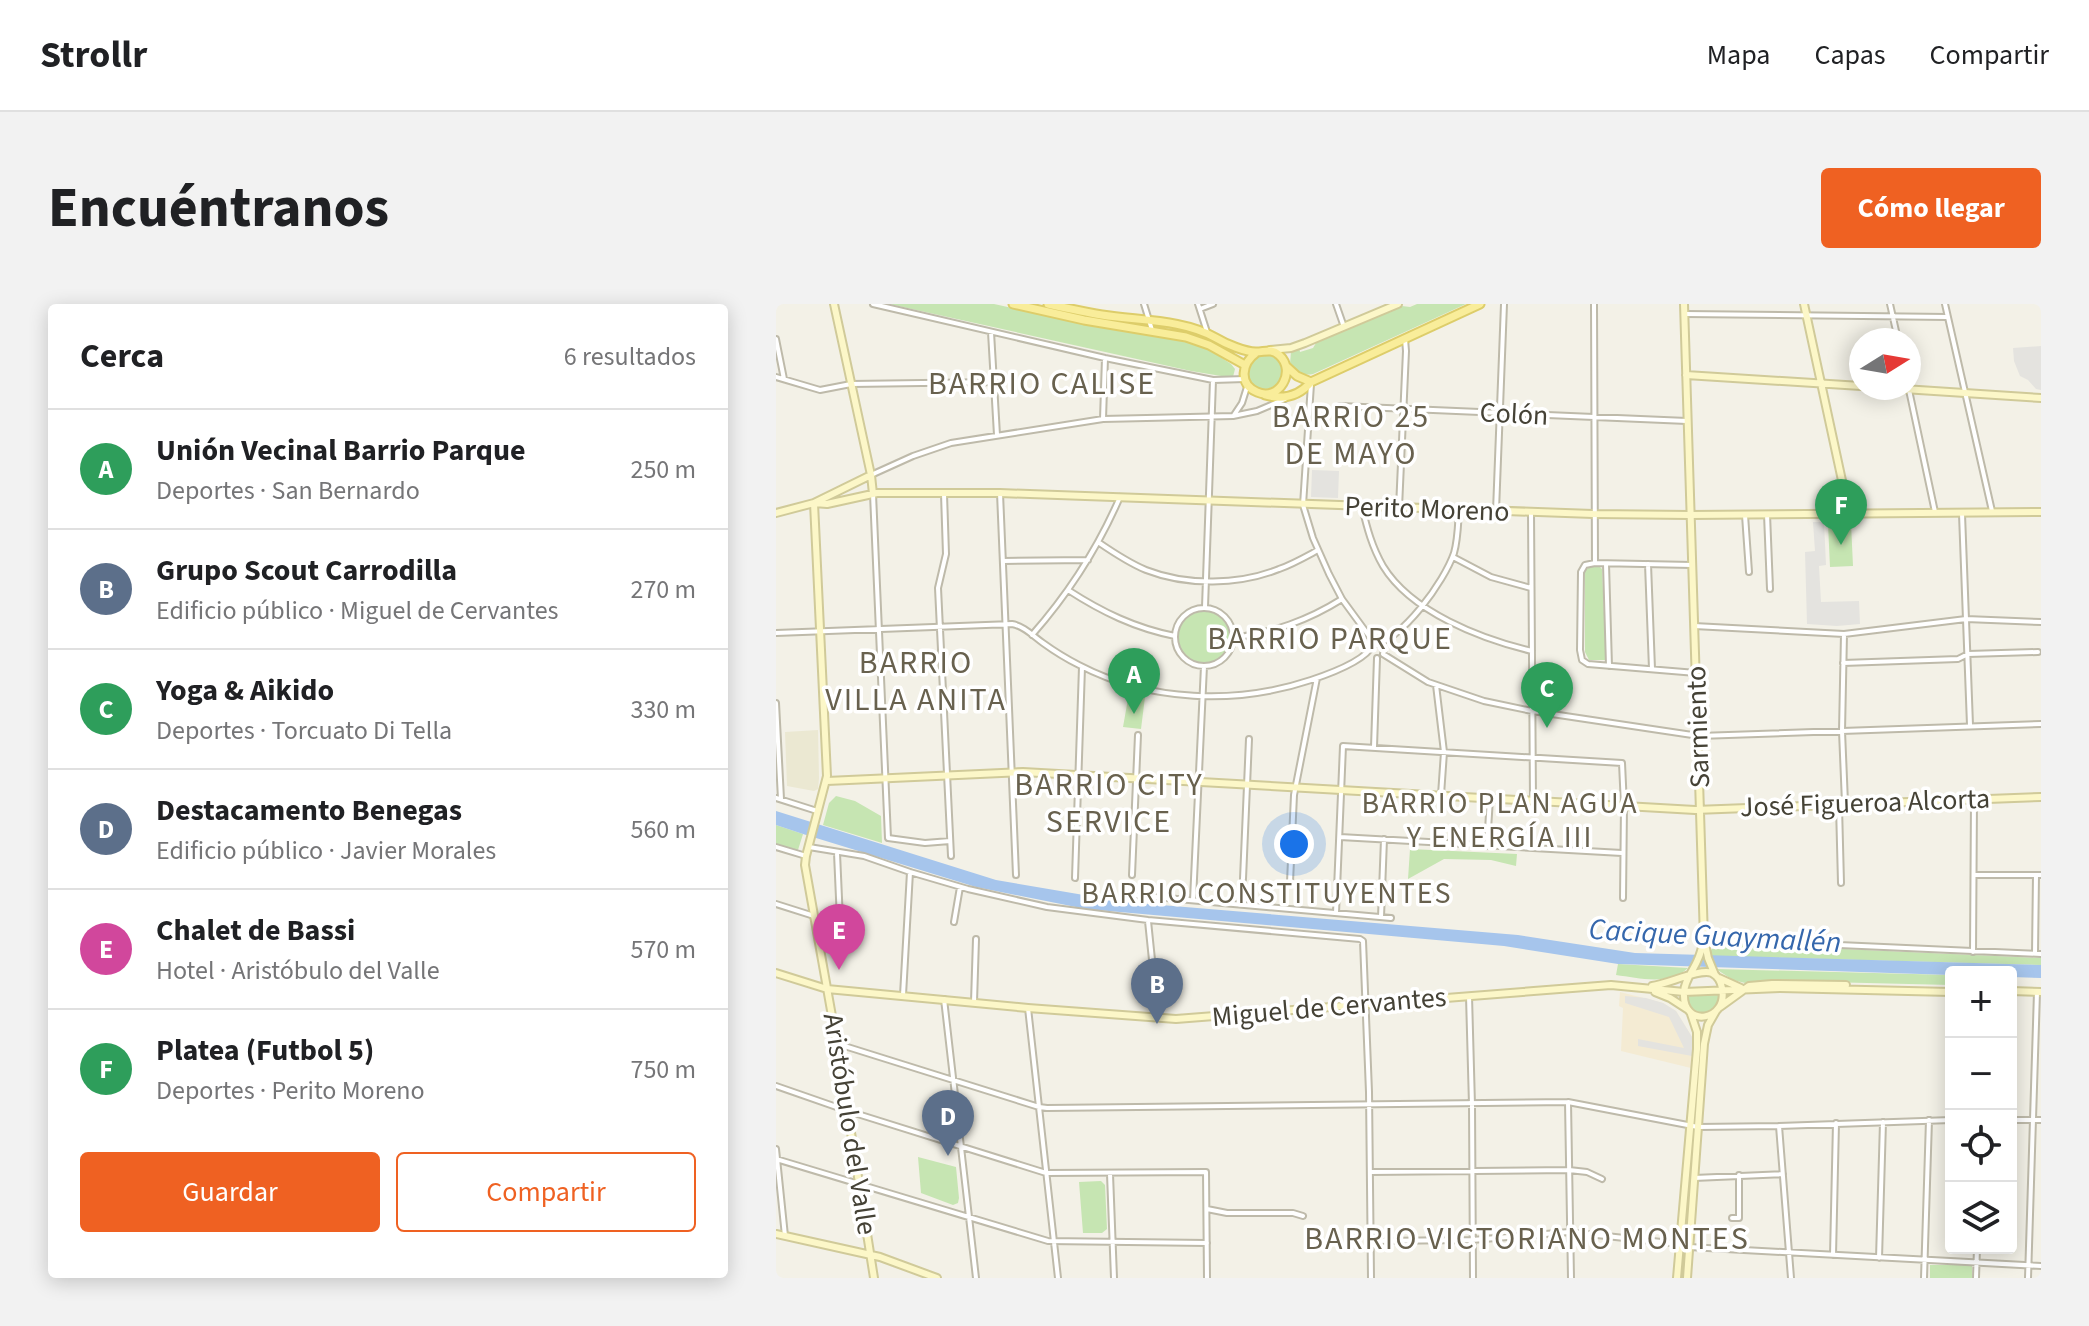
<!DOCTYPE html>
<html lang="es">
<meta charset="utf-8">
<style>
body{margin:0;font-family:"Source Sans 3",sans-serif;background:#f2f2f2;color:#202124}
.controls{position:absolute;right:24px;bottom:24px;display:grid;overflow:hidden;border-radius:8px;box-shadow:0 4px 20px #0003}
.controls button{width:72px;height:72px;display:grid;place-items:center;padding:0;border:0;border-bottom:2px solid #e0e0e0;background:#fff;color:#202124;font:40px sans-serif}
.compass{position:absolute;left:1073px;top:24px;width:72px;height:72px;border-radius:50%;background:#fff;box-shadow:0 4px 20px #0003;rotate:79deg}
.you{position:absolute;left:518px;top:540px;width:28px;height:28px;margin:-20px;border:6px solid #fff;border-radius:50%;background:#1a73e8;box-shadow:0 0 0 12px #1a73e833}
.badge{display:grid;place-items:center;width:52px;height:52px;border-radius:50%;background:#ef6122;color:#fff;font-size:26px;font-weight:700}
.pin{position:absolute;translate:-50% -66px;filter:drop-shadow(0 2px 4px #0008)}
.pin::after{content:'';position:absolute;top:42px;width:28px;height:24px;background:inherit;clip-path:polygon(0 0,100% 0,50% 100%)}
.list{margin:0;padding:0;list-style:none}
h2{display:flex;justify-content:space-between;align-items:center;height:104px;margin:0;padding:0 32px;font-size:34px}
h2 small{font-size:26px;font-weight:400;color:#757577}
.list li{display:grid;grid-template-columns:52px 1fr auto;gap:24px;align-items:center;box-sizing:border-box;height:120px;padding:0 32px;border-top:2px solid #e0e0e0}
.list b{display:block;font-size:30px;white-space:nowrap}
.list p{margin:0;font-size:26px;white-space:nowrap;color:#757577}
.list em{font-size:26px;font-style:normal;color:#757577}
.actions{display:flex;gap:16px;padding:24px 32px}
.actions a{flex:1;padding:18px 0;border:2px solid #ef6122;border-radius:8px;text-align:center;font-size:28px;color:#ef6122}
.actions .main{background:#ef6122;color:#fff}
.icon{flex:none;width:44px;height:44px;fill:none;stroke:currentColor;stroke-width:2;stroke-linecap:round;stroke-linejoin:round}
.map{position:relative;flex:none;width:1265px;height:974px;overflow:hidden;border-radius:8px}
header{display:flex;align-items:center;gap:48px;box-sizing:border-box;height:112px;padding:0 40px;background:#fff;border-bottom:2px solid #e0e0e0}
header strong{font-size:38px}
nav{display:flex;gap:44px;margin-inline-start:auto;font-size:28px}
.intro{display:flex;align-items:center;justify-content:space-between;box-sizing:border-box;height:192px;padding:0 48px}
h1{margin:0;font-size:56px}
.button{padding:20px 36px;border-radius:8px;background:#ef6122;color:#fff;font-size:28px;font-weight:700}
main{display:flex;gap:48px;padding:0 48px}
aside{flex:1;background:#fff;border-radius:8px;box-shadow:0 4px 20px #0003}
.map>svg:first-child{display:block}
</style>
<header>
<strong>Strollr</strong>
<nav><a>Mapa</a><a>Capas</a><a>Compartir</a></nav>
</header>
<div class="intro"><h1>Encuéntranos</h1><a class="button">Cómo llegar</a></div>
<main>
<aside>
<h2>Cerca<small>6 resultados</small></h2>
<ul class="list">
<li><span class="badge" style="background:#2e9e5b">A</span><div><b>Unión Vecinal Barrio Parque</b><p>Deportes · San Bernardo</p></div><em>250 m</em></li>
<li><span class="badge" style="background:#5c6f8a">B</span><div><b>Grupo Scout Carrodilla</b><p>Edificio público · Miguel de Cervantes</p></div><em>270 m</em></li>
<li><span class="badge" style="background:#2e9e5b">C</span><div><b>Yoga &amp; Aikido</b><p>Deportes · Torcuato Di Tella</p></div><em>330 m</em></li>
<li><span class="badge" style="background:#5c6f8a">D</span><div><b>Destacamento Benegas</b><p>Edificio público · Javier Morales</p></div><em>560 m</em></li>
<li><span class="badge" style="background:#d1479c">E</span><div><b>Chalet de Bassi</b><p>Hotel · Aristóbulo del Valle</p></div><em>570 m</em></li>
<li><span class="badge" style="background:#2e9e5b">F</span><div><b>Platea (Futbol 5)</b><p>Deportes · Perito Moreno</p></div><em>750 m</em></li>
</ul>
<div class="actions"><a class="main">Guardar</a><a>Compartir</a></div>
</aside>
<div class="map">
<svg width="1265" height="974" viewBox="0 0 1265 974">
<rect width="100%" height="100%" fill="#f3f1e7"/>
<path fill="#f4ebd3" d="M844,688L887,699L900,707L916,733L915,764L845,747L847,704L843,702Z"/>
<path fill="#ebe8d2" d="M42,426L43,474L42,485L38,487L11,482L9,428Z"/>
<path fill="#c6e5b2" d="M113,0H218L312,21L374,29L408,36L431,44L455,60L459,65L457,73H451L415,67Z
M641,0H690L537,70C527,72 520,68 514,60L515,47L523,43L524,48L537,44L540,39L626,2L634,3Z
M472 68a17 17 0 1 1 34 0a17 17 0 1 1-34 0Z
M1075,219L1077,262L1054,263L1052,220Z
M823,262L826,265L830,353L829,356H813L809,348V267L813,263Z
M399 333a29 29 0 1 1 58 0a29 29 0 1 1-58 0Z
M353,389L369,393L365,425L347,423Z
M60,492L79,497L105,512L106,539L47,521L53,499Z
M0,521L27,530L22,546L0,540Z
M634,545L741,550L740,562L715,556L668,555L632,575Z
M959,640L1265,654V661L934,652L935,646L939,642Z
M842,660L912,664C893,682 863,674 840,671Z
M940,665L1175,671V681L1007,677L969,679L957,676Z
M943,691L939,704L928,710C917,709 912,703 911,692Z
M142,853L180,863L183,894L182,899L177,901L145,889Z
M325,877L329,881L331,925L326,929H307L303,878Z
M1154,961H1196V974H1154Z"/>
<path fill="#e4e3df" d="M1265,42V86L1260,85L1252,76L1244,72L1238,57L1237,44Z
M536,166L563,167L562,194L535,193Z
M1037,218H1048L1050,261L1043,262L1045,298L1083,297L1084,320L1061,322L1031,320L1029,248L1039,247Z
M849,692L870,694L887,699L900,707L916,733V752L862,742V735L908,744L893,713L849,699Z"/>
<path fill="#a6c5ec" d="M0,507L220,576L349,598L742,631L859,649L1265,661V674L1235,673V668H1175V671L842,660L728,642L310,605L200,583L27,530L0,521Z"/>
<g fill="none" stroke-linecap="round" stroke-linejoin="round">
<defs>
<path id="street" d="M97,0L329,54L437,76L469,75
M368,0L376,26
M422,0L431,28
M560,0L568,23
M818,0L819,259
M1114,0L1122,36
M1169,0L1216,207
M424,5L437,0
M909,10L1171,13
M215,28L221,131
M0,35L8,75
M0,73L44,86L75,80L218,78
M535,80L527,201L537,234L553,270L566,295L599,340
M1133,86L1159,208
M564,102L911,117
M458,111L466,99L471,83
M327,115L329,54
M95,171L137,152L175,139L327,115L457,112L481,107L509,95
M224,189L240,571
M97,190L112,534L149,539L174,537
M168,190L170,250L162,284L175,552
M586,203C591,224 596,243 607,262C635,308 705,335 756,347
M623,204L630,47L629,35
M720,207L728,0
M755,208L757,497
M991,210L994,285
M1186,210L1194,421
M969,211L973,268
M322,238C338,249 353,259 370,266C411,282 463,281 503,265C517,260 529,253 542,246
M677,253L715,273L755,284
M227,257L312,256
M830,260L833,362
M872,260L876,365
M916,261L819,259L809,261L805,268L804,346L806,356L812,360L920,369
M292,286C326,308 359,324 399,332
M429,303L437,76
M399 333a29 29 0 1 1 58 0a29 29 0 1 1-58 0Z
M918,322L1068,330L1190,315L1265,318
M0,329L236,320C248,322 257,332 267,339C278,347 291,355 303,361C374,398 460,401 535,376C553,370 589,357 597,341C627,335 668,278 678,249C682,235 682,220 683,206
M1068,330L1066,427L1069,499
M256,331C293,289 322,244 344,193
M457,334C498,328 531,317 566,295
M605,341L608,346L607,350L652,378L708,397L756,407L923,432L1265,420
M1067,359L1182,355L1192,350L1262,348
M660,381L668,448L665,491
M0,399L5,495
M598,443L601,354
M0,494L41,507
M1063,502L1065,579
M564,533L846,549
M711,542L714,494
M0,543L30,552
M33,543L88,552L134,568L192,585L271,603L372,616L584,635L587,637L593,788L595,974
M61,549L64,617
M356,571L362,431
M1199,571H1265
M299,574L306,363
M467,575L473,435
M514,578L518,491L541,374
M357,591L615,614
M417,596L428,362
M0,600L38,612
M560,609L567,442L846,459L848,502L847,594
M605,613L608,535
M372,617L382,714
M178,618L184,583
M928,635L1265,650
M1197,648L1198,495
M1259,649L1260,571
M127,691L134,568
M693,692L696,801L697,974
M168,695L200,974
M198,698L200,635
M252,704L282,974
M62,740L263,803L271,804L792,798L922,823L1003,822L1175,816
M0,782L72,807L270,869L430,868L431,974
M792,798L795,974
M1235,816H1265
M1003,822L1015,974
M0,845L9,932
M0,855L272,937L431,939
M594,868L793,866L811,868L826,875
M334,870L338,974
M918,874L1007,870
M431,905L451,909H517L527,912
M956,914H963V871
M595,937L696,936L793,928L904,940L913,943L1265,962
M1057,951L1060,819
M1103,954L1107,818
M1148,974L1153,816
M1200,974L1201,944
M1252,974L1261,688"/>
<path id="secondary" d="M58,0L95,171L97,190
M908,0L928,635L932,654L939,671
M1028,0L1073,209
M494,46L515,44L529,39L622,0
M910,71L1085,82
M1112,84L1265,94
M38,199L51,200L101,189H224L817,210L914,211L1265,208
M38,199L51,472L30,552L29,561L61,740L98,974
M0,209L38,199L95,171
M51,477L247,468L919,506L1265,493
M0,669L51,685L252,704L400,715L835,681L908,688L1004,684L1175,688
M943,674L965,684
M876,682C892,680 924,664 936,669C942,672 945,678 946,684C953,717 906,725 908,689C908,676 918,666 922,655C925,649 926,642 928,637
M1235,687L1265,688
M879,688L894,694L911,705
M944,703L973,682L996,680L1070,681
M0,930L104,953L161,974
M901,974L921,745V728L915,710
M911,974L928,740L932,721L940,707"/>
<path id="primary" d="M237,0L308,16L410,33L433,41L469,61
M272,0C290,4 308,8 326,11C363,17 407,15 440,34C450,40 469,48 480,48C489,48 495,44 503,51C521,67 503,98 481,88C462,80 466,59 480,49
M510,62L521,72L535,78
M489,91C507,96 523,92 535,78L704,0"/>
</defs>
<use href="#street" stroke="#bebaaa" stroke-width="8"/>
<use href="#secondary" stroke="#d0ca99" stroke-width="10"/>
<use href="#primary" stroke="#ddcd6a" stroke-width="11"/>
<use href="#street" stroke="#fff" stroke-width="4"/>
<use href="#secondary" stroke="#fcf7c8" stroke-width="6"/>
<use href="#primary" stroke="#f9ed9a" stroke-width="7"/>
</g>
<g text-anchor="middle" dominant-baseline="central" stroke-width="7" stroke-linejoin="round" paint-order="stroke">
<g font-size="28" fill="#454236" stroke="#fff">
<text transform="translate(738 110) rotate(3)">Colón</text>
<text transform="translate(651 205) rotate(2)">Perito Moreno</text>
<text transform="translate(922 423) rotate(-92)">Sarmiento</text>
<text transform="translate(1089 499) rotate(-2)">José Figueroa Alcorta</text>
<text transform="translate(553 703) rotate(-5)">Miguel de Cervantes</text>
<text transform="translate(74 820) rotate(81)">Aristóbulo del Valle</text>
</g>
<g font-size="30" letter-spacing="2" fill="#68614e" stroke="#fff">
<text x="724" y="499">BARRIO PLAN AGUA<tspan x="724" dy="34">Y ENERGÍA III</tspan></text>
<text x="491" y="589">BARRIO CONSTITUYENTES</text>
</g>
<g font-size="30" font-style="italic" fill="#3567ac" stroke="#fff">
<text transform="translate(939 632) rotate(3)">Cacique Guaymallén</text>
</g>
<g font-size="32" letter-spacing="2" fill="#68614e" stroke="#fff">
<text x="266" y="80">BARRIO CALISE</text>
<text x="575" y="113">BARRIO 25<tspan x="575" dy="37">DE MAYO</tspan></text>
<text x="554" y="335">BARRIO PARQUE</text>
<text x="140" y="359">BARRIO<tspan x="140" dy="37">VILLA ANITA</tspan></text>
<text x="333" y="481">BARRIO CITY<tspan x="333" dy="37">SERVICE</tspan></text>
<text x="751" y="935">BARRIO VICTORIANO MONTES</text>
</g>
</g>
</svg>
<div class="controls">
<button>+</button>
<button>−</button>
<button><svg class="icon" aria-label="locate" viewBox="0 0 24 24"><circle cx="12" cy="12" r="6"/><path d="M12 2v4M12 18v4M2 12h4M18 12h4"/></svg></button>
<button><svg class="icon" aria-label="layers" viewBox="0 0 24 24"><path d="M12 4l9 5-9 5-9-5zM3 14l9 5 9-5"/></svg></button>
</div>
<svg class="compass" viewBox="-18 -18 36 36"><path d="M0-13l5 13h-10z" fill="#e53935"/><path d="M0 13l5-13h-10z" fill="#757577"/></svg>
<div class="you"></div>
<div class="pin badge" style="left:358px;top:410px;background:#2e9e5b">A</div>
<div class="pin badge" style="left:381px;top:720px;background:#5c6f8a">B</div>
<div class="pin badge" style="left:771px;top:424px;background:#2e9e5b">C</div>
<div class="pin badge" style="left:172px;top:852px;background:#5c6f8a">D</div>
<div class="pin badge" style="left:63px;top:666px;background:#d1479c">E</div>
<div class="pin badge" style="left:1065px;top:241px;background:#2e9e5b">F</div>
</div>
</main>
